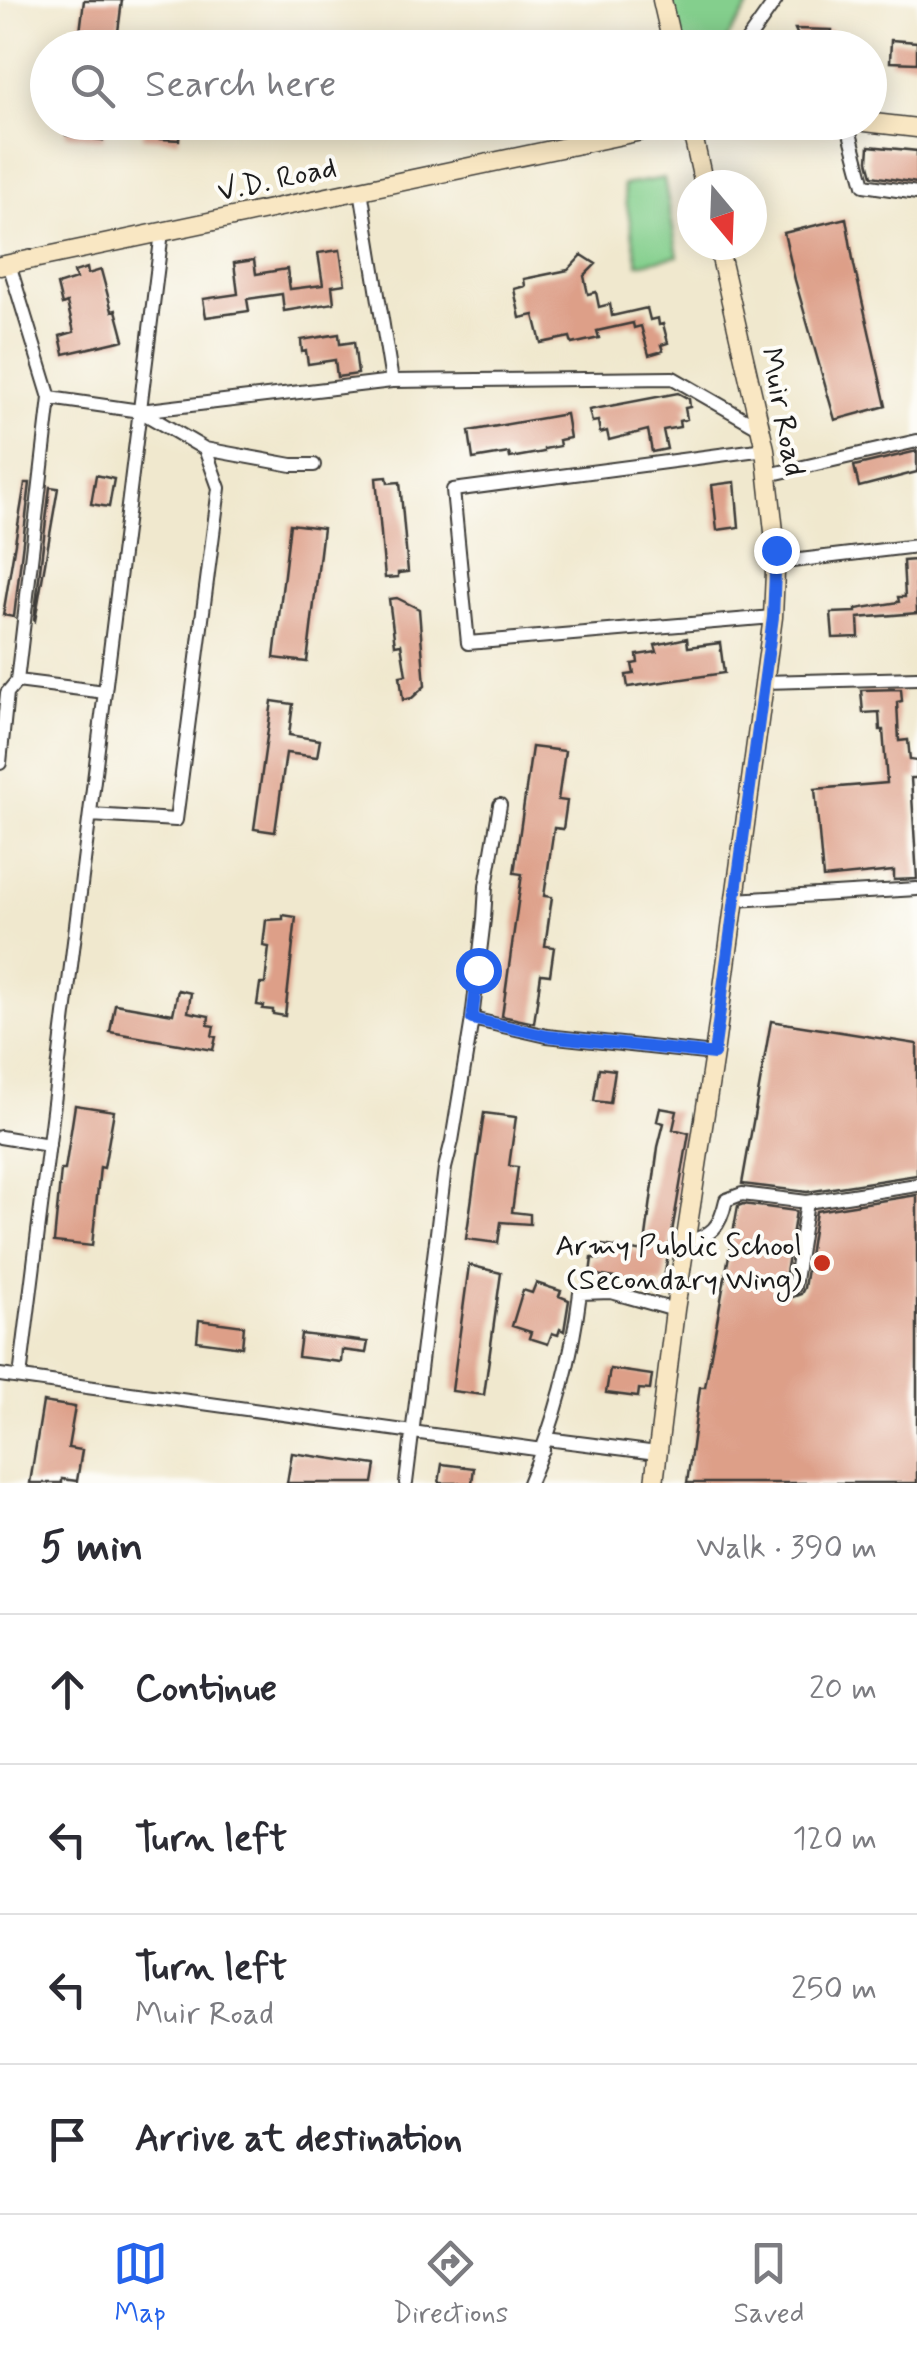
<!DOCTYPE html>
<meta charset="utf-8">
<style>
body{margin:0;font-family:Mynerve,sans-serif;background:#f2f2f3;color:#2b2b33}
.compass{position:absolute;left:677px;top:170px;width:90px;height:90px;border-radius:50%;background:#fff;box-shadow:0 5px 25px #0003;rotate:161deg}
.stop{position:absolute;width:30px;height:30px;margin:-22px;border:8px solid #2563eb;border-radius:50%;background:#fff}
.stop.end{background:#2563eb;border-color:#fff;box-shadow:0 2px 10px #0008}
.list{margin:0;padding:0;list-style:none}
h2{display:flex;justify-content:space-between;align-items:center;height:130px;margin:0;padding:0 40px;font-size:42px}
h2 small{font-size:32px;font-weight:400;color:#7c7c81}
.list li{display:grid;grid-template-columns:65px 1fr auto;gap:30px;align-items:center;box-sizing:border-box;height:150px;padding:0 40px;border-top:2px solid #e1e1e2}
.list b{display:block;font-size:38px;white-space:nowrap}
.list p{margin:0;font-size:32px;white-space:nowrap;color:#7c7c81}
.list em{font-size:32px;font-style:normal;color:#7c7c81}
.icon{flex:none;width:55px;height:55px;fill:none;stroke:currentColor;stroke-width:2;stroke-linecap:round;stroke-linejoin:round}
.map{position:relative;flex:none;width:917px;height:1483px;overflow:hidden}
.search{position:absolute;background:#fff;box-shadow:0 5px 25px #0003;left:30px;right:30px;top:30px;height:110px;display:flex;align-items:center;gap:25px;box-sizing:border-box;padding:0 35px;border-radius:55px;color:#7c7c81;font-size:38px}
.sheet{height:730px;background:#fff}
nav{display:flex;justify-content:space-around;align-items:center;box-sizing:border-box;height:140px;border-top:2px solid #e1e1e2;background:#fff;font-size:28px;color:#7c7c81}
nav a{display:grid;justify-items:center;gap:5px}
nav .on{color:#2563eb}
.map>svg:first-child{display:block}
</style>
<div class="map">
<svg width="917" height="1483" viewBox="0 0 917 1483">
<rect width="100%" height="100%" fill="#fdfcf7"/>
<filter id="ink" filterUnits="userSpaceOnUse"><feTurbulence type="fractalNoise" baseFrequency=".01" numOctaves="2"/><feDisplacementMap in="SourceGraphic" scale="20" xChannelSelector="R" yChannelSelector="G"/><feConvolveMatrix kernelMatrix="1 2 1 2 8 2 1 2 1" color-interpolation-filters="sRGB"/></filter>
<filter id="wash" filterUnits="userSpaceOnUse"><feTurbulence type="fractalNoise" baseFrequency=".0048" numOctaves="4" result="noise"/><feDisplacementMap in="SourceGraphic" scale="40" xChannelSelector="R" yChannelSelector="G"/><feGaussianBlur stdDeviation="2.25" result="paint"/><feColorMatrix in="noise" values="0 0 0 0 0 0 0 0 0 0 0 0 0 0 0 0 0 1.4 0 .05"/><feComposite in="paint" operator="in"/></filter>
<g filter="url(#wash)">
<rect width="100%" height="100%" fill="#f0e8ce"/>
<path fill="#84cf8d" stroke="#507654" stroke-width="2.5" d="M668,0H753L721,48L678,47Z
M664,178L678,256L638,264L623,185Z"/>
<g id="blocks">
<path fill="#dd9f88" d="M84,0H122L116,48H78Z
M795,29L832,30L831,48H803Z
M891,40L917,42V63L890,62Z
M68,122H106L103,140L66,135Z
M144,122H180L179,140L143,138Z
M869,146L917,151V183L872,176L868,161Z
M846,218L854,265L886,406L835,420L795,280L784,233Z
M340,250L345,284L332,286L334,303L284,311L282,294L247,299L249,311L206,317L203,299L238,294L234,263L254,260L256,274L287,269L290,289L323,285L318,253Z
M582,255L596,264L584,276L588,294L596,292L599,307L610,304L612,316L647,308L650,320L658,318L659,325L663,324L668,343L661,345L663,351L649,355L641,326L634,328L633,323L597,331L599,338L572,344L570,337L541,343L534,315L520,318L514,289L525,286L524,279L568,270Z
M87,268L88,274L101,270L112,311L116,310L124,340L64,354L60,336L74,332L67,303L62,305L57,285L76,279L74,272Z
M339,334L340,344L354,342L358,374L337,377L335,360L308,364L306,351L302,352L301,340Z
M678,393L689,399L690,407L685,408L687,419L679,421L680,427L663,430L667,449L652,452L648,430L609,440L607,431L600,433L598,421L592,422L589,410Z
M566,414L570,438L559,440L560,446L544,449V452L510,458L509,453L473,459L469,431Z
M917,451V472L859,487L854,466Z
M96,475L114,479L109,507L91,504Z
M387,477L388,483L400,482L408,572L398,573V577L385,578L376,478Z
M735,482L739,527L717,530L712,485Z
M25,483H30L14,617L3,615Z
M50,487L58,488L35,621L34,620Z
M290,524L323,528L307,662L274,658Z
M915,560L917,613L858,618L859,637L833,638L831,613L856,612V609L899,602L898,597H905L903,561Z
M397,598L419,609L425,686L412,698L403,700L400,676L406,675L401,644L395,645L389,599Z
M687,638L688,647L720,643L724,673L628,687L626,675L634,674L632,664L638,663L637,655L657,652L655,645Z
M901,689L902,701L897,702L899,741L908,740L910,760L917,761V778H911L917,879L894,880V871L823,878L815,789L887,783L883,730H880L879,712L863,713L861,690Z
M272,701L293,704L289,735L320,740L317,757L286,753L275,832L254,829Z
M532,747L565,751L558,800L567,801L563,829L554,828L544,896L552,897L545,946L554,947L550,975L541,974L534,1023L502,1016L522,874L514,873Z
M283,915L296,917L285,1016L273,1014V1010L263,1009L264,1006L257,1005L260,984H265L269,947L263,946L266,920L283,919Z
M178,990L191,993L188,1012L209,1016L208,1025L214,1026L212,1036L216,1037L213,1050L110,1032L115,1004L173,1014Z
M771,1021L917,1044V1175L807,1192L742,1184Z
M599,1068L615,1070L610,1103L594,1101Z
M75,1105L114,1111L104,1168L100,1167L92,1246L54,1242L61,1170H65Z
M660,1108L677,1111L673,1129L689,1133L663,1284L633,1280V1284L620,1282L621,1279L590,1274L592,1258L600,1259L602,1245L644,1252L658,1147L664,1123L657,1121Z
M484,1113L516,1117L509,1166L518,1167L512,1212L530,1214V1224L501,1222L498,1243L466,1239Z
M917,1195V1483H687L700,1387H705L738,1206L743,1204L796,1211L784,1286L787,1294L793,1297L801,1294L804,1288L816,1211Z
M469,1265L501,1273L484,1395L452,1391Z
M536,1283L561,1291L559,1296L569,1300L564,1331L560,1329L558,1335L552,1333L548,1344L529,1338L531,1332L512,1326L523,1290L532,1293Z
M199,1320L244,1326L242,1347L197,1341Z
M301,1334L368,1342L366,1353L342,1350L341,1362L298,1357Z
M610,1369L652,1375L650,1390L639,1389L638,1397L606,1393Z
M43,1402L75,1407L68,1448L82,1450L77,1481L62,1479V1483H30Z
M292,1453L376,1465L373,1483H287Z
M442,1464L474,1468L472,1483H439Z"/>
</g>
</g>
<g filter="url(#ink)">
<use href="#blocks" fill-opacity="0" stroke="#3c3b37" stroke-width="2.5"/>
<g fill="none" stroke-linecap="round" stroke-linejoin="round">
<defs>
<path id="street" d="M742,48L776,0
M847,122L864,185L917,193
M361,190L392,381
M9,264L50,398L140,411L392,381L673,378L760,428
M205,449L292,465H314
M765,449L453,490L468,643L773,617
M768,475L917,441
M775,563L917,546
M17,681L105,692
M764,682L917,678
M0,763L7,693L17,681L50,398
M90,815L176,820L219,488L205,449L140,411
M735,900L917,889
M472,1019L547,1036L714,1054
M0,1137L49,1145
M807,1202L917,1185
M685,1243C712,1235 720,1228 726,1200L742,1194L807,1202L794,1287
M0,1375L543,1450
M20,1377L162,232
M547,1439L657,1453
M406,1483L445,1168L452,1141L472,1019L484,919L486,886L500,805
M529,1483C555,1422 572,1359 580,1293L611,1292L675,1310"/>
<path id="secondary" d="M662,0L673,48
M690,122L704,185
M865,122L917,128
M0,266L684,122
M654,1483L675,1310L714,1054L773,617L776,550L765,449L718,245"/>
</defs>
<use href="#street" stroke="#3c3b37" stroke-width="16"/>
<use href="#secondary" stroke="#3c3b37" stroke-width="21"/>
<use href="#street" stroke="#fff" stroke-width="12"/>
<use href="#secondary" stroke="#f9e7c3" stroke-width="18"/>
</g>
</g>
<g fill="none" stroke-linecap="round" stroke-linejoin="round" filter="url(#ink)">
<path stroke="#2563eb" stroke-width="12" d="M478,970L472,1019L547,1036L714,1054L773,617L776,550"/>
</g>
<circle fill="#c8321e" stroke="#fdfcf7" stroke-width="4" cx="822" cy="1263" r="10"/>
<g text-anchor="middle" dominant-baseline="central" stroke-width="8" stroke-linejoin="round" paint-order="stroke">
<g font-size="30" fill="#1c1c1c" stroke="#fdfcf7">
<text transform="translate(277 180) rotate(-12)">V.D. Road</text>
<text transform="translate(782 412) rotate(79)">Muir Road</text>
</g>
<g font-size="30" fill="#1c1c1c" stroke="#fdfcf7" text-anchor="end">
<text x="802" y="1246">Army Public School<tspan x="802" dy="34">(Secondary Wing)</tspan></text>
</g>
</g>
</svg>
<svg class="compass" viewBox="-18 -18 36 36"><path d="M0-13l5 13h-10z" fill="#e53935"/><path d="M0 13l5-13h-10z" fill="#7c7c81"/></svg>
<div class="stop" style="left:478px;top:970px"></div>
<div class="stop end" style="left:776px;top:550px"></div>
<div class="search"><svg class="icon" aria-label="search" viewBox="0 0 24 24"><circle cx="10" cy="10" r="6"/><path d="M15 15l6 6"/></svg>Search here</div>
</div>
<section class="sheet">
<h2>5 min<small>Walk · 390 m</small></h2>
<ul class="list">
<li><svg class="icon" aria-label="ahead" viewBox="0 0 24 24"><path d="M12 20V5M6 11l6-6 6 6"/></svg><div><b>Continue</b></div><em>20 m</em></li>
<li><svg class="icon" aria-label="left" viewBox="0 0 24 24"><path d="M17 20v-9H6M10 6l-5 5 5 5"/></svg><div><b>Turn left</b></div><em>120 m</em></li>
<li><svg class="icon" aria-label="left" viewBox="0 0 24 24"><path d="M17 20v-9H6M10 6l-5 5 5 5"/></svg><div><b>Turn left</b><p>Muir Road</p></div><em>250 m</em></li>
<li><svg class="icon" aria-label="arrive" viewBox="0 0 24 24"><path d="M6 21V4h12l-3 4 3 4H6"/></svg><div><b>Arrive at destination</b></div></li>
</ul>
</section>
<nav>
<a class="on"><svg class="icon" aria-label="map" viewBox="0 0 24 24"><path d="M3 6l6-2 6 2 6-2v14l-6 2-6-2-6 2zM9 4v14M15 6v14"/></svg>Map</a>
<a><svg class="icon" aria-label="directions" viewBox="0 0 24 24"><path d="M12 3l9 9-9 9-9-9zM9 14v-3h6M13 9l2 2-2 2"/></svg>Directions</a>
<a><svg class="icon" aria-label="saved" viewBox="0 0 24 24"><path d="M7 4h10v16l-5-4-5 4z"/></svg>Saved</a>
</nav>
